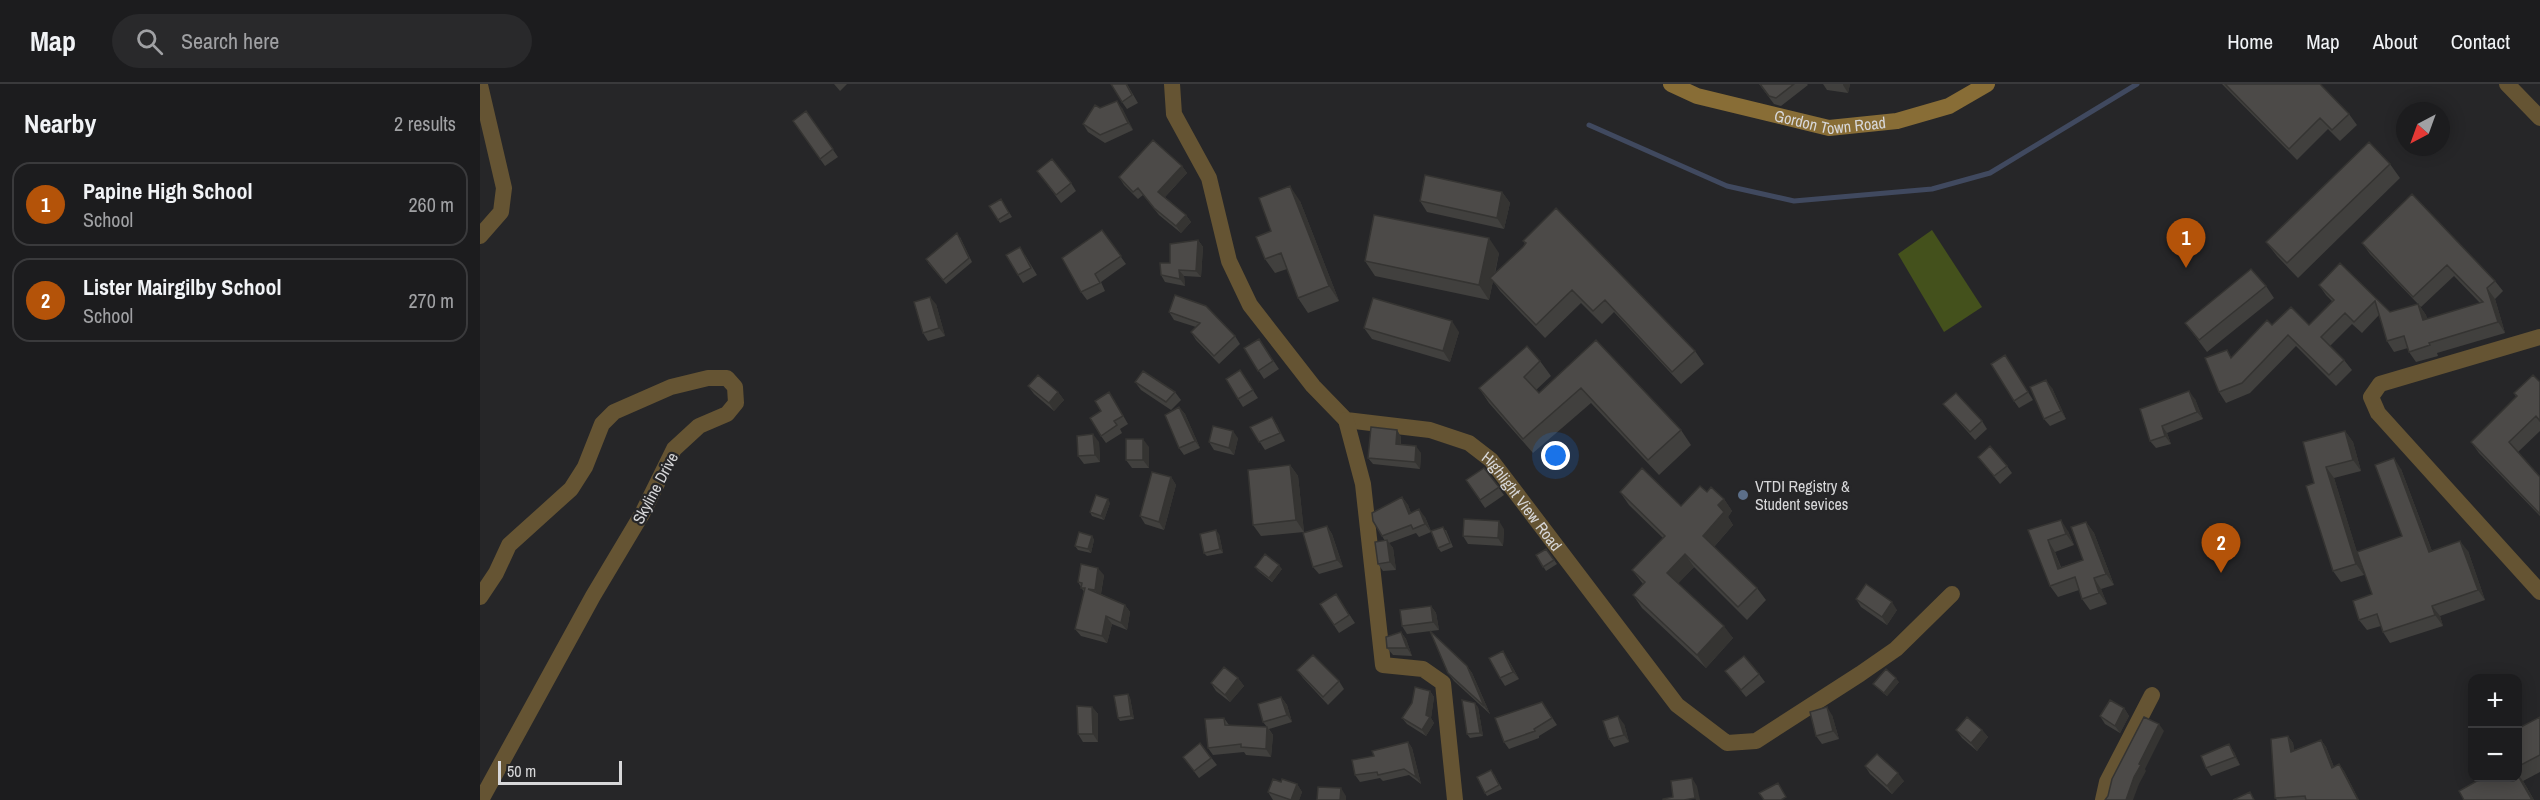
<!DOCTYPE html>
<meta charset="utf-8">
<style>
body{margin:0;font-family:"Archivo Narrow",sans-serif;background:#29292b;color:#f1f3f6}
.controls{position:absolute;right:18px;bottom:18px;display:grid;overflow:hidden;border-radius:12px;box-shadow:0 3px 15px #0003}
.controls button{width:54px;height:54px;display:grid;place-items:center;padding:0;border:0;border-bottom:2px solid #3a3a3c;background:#1c1c1e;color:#f1f3f6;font:30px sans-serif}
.compass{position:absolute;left:1916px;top:18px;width:54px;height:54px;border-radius:50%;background:#1c1c1e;box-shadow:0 3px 15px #0003;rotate:221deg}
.scale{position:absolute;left:18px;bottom:15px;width:124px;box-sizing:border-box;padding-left:6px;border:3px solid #d7d7d9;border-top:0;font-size:16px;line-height:21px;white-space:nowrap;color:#d7d7d9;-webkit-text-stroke:4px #262628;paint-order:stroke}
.you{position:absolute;left:1076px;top:372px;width:21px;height:21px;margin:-15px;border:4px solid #fff;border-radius:50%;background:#1a73e8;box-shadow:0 0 0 9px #1a73e833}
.badge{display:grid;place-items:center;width:39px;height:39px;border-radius:50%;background:#b45309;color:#fff;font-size:20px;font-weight:700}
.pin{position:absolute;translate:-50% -50px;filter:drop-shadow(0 2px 3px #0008)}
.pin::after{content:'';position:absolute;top:32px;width:21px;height:18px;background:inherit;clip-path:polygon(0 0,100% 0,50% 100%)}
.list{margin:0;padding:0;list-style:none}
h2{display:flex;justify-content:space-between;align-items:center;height:78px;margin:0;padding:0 24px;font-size:26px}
h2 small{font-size:20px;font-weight:400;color:#a0a1a4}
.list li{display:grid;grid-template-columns:39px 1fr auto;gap:18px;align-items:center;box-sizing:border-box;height:84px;margin:0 12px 12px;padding:0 12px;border:2px solid #3a3a3c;border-radius:18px}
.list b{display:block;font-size:22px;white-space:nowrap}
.list p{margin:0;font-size:20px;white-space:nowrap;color:#a0a1a4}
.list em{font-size:20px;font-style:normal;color:#a0a1a4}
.icon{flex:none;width:33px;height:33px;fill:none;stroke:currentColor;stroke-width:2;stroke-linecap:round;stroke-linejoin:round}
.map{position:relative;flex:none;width:2060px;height:716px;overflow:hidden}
header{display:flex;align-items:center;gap:36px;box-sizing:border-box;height:84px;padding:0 30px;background:#1c1c1e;border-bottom:2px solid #3a3a3c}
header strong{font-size:28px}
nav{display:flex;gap:33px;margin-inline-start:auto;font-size:21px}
.search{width:420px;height:54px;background:#29292b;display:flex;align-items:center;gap:15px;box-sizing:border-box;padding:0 21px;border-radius:33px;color:#a0a1a4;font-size:22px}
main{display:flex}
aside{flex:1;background:#1c1c1e}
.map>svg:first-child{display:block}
</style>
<header>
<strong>Map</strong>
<div class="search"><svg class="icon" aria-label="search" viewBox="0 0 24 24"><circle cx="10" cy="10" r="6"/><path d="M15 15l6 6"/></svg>Search here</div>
<nav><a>Home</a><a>Map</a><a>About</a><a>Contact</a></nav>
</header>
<main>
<aside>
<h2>Nearby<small>2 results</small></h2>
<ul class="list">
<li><span class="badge">1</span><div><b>Papine High School</b><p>School</p></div><em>260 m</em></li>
<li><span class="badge">2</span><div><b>Lister Mairgilby School</b><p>School</p></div><em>270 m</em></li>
</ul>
</aside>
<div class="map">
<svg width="2060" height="716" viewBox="0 0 2060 716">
<rect width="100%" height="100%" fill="#262628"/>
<path fill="#44511c" d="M1452,146L1502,223L1464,248L1418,170Z"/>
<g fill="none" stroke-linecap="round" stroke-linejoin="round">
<path stroke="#40495f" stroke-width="5" d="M1109,41L1247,102L1314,117L1452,105L1510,89L1657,0"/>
<g stroke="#655433" stroke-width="16">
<path id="s1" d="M692,0L694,30L729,94L749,177L770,221L833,302L866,336L950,346L989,359L1011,376L1197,621L1247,659L1276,657L1380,590L1416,565L1472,510"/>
<path d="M2027,0L2060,34"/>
<path d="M2060,253L1900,300L1891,313L1898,329L2060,508"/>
<path d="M866,336L883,400L903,581L943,585L963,599L975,716"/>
<path d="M1623,716L1627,698L1672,611"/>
</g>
<path stroke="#655433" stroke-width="16" d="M0,1L24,104L21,128L0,152
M0,513L16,489L29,461L91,405L105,383L122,340L134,328L191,303L228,294H247L255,303L256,319L247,330L219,342L194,365L162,430L113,512L1,716"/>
<path stroke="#886d36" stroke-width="16" id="s2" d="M1191,0L1217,12L1349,44L1417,37L1469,22L1507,0"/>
</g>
<path fill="#41403e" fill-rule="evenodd" d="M354,0H367L360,7Z
M647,0L658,19L647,25L642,18Z
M1279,0H1327L1328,1L1301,22L1294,20Z
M1343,0H1370L1368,9L1347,6Z
M1742,0H1840L1869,30L1877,41L1860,57L1848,45L1817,76Z
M620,24H642L653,46L625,59L608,48L603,40Z
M326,27L358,73L345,82L313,37Z
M1910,80L1920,94L1818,194L1797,172L1786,158Z
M702,82L707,89L685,113L706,131L711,138L701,149L679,131L663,111L658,115L644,101L639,93Z
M557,87L591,99L596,107L581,119Z
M1022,108L1030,119L1024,145L947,128L940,117Z
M1932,110L2015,197L2023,207L2015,215L2025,249L1957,269L1958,272L1936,278L1929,268L1928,264L1914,268L1907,257L1899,231L1882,249L1872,240L1850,262L1864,276L1872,286L1856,302L1816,262L1770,309L1746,319L1739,308L1752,273L1792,241H1829L1852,217L1846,211L1839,201L1860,179L1910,228L1938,220L1890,170L1882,159ZM1974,192L2000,219L1947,235L1946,231L1939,221L1941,223Z
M521,115L532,133L520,139L509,122Z
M820,117L859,217L828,229L818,214L807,185L795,189L785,175L791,147Z
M622,146L646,180L621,198L625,207L607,216L601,208Z
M480,153L492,178L466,200L448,179Z
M718,156L723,163L721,193L704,192L705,202L685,198L681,191L690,179Z
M1043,157L1215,267L1224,280L1201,300L1134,228L1122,240L1101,219L1065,254L1020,207L1013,197L1009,216L895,192L885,177L1019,169L1015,190L1043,163L1045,160Z
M545,171L557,191L543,199L538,191Z
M1786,202L1794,214L1727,268L1705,239Z
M456,220L465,252L448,257L443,249Z
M689,228L755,252L760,260L739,280L716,256L711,248L716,243L694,236Z
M884,244L979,248L970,278L892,255Z
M779,255L799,285L784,295L764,264Z
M1116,256L1201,346L1211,361L1179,391L1111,319L1053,369L1009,319L999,304L1060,277L1071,292L1056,306L1059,309Z
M1530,279L1553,316L1539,324L1534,317Z
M760,286L778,314L763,323L758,315Z
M655,298L695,308L701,316L691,326L661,306Z
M2060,298V347L2038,368L2060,393V432L1999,369L1991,358L2036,313L2034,309Z
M548,302L578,308L584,316L574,327L554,310Z
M1572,304L1586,335L1570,342L1564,335Z
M1715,315L1723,335L1687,349L1691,360L1676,364L1670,357L1660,325Z
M634,316L648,340L640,345L642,349L626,359L621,352V327Z
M1463,320L1502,337L1507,345L1495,356L1469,327Z
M699,323L705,330L720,364L704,371L699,364Z
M792,333L797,341L805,357L785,366L770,343Z
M917,346L921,353V361L941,369L940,385L893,380L888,374Z
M1865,347L1873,358L1881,387L1854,394L1884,491L1861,498L1853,487L1834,399Z
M758,354L754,371L734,366L729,358Z
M619,358L620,378L604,380L598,372Z
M669,363V384H652L646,376Z
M1498,373L1527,382L1532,389L1520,400Z
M810,381L818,392L824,448L781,452L773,441Z
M1004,384L1024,411L1005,424L986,396Z
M1921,385L1952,467H1988L2005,516L1960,532L1963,542L1910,559L1903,548L1901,542L1887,546L1879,536L1922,452Z
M691,393L696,401L684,446L665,440L660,432Z
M1140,408L1201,422L1244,415L1252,427L1248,433L1253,441L1234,463L1277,504L1286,516L1267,536L1214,483L1198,499L1253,554L1226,584L1162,524L1153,511L1163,500L1152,486L1183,454L1149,421Z
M922,413L928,421L931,429L945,433L951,447L966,446L973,463L961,468L958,464L951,448L939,453L936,449L909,459L913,464L916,486L903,487L898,480L905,457L902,452Z
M630,419L624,436L612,432L610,428Z
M1606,438L1614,449L1634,501L1621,505L1627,520L1610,526L1602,515L1599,506L1578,513L1570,502L1548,446L1588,447L1594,461L1575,468L1581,483L1603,476Z
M847,442L852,450L863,483L839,490L833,483Z
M1024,445L1023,462L988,460L983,452Z
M739,450L743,469L727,472L724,469Z
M612,452L614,456L611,469L598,466L595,462Z
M1066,465L1077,480L1066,487L1056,471Z
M775,483L802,485L792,498L778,487Z
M624,491L621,510L645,521L650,528L647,546L632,540L627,559L601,552L595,545L604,508L598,498Z
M856,510L875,539L859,549L840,520Z
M1376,515L1417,526L1407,541L1381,523Z
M951,522L956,529L959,546L927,550L922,542Z
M921,548L926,555L932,572L913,571L907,564Z
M1028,575L1039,595L1025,602L1020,594Z
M987,582L992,589L1010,630L974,597L968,589Z
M817,586L859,597L864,605L848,621L823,594Z
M1245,587L1279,590L1285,598L1266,613Z
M758,594L764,602L750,618L736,607L731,599Z
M1419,598L1407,612L1396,603L1393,600Z
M950,607L954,613L951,634L954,639L946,652L927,640L922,634Z
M648,610L650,614L654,635L640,637L638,634Z
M801,613L807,621L812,638L789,645L793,651L791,673L766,671L764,668L733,671L728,664L744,634L749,641L787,643L783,638Z
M1062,618L1077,641L1059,652V654L1029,665L1024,658Z
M612,623L618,630V658H603L598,650Z
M998,623L1003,652L990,654L987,650Z
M1644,624L1649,632L1640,649L1625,640L1620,632Z
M1352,631L1359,655L1342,660L1336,652Z
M2060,633V688L2043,697L2054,716H1984L2037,693V645Z
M1144,640L1149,658L1134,663L1129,655Z
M1476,646H1502L1508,653L1497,667L1482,654Z
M1808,652L1813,659L1814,666L1841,656L1846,663L1854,683L1859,680L1864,687L1879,716H1797L1795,714Z
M928,658L932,664L941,700L929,691L903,697L900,694L880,698L875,691L894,672Z
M720,659L737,681L719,694L703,673Z
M1754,668L1760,681L1731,692L1726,684Z
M1385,682L1424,697L1412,710L1390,690Z
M1014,690L1022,705L1007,712L1005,709Z
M801,698L817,700L822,708L819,716H793L788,708Z"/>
<path fill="#353432" d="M1363,0H1370L1368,9L1363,1Z
M637,17L642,24L653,46L648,39Z
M702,82L707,89L683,115L678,108Z
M810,102L820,117L859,217L849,202Z
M1022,108L1030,119L1024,145L1017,134Z
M706,131L711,138L701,149L696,142Z
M1009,154L1019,169L1013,196L1010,194L1013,197L1009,216L999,201Z
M718,156L723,163L721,193L716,187Z
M699,186L704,192L705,202L700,195Z
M2007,204L2015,215L2025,249L2018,238Z
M450,213L456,220L465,252L459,244Z
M1938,220L1946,231L1950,246L1943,236Z
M972,237L979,248L970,278L963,267Z
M1566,296L1572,304L1586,335L1581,327Z
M1709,307L1715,315L1723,335L1717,328Z
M578,308L584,316L574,327L569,319Z
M699,323L705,330L720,364L715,357Z
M792,333L797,341L805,357L800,349Z
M1682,342L1687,349L1691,360L1685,352Z
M917,346L921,353L920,367L916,360Z
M753,347L758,354L754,371L749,364Z
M1865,347L1873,358L1881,387L1873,376Z
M613,350L619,358L620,378L615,371Z
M663,355L669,363V384L663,376Z
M936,362L941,369L940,385L935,378Z
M1914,374L1921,385L1956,478L1949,468Z
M810,381L818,392L824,448L816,436Z
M1846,383L1854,394L1884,491L1876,480Z
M691,393L696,401L684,446L679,438Z
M922,413L928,421L934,437L929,430Z
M628,415L630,419L624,436L621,432Z
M1244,415L1252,427L1248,433L1253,441L1232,465L1223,452L1238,421Z
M939,425L945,433L951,448L945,440Z
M1581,436L1588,447L1594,461L1586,450Z
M1019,437L1024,445L1023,462L1018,454Z
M1606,438L1614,449L1634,501L1626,490Z
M847,442L852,450L863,483L857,476Z
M736,446L739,450L743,469L740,465Z
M612,452L614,456L611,469L608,465Z
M907,456L913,464L916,486L910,478Z
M1568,456L1575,468L1585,496L1578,485Z
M1980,457L1988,467L2005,516L1998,506Z
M1205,470L1214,483L1196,502L1187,489Z
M799,481L802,485L792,498L789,494Z
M618,484L624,491L620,514L615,506Z
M1614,494L1621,505L1627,520L1619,509Z
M1412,518L1417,526L1407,541L1402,533Z
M645,521L650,528L647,546L641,539Z
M951,522L956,529L959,546L953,538Z
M1952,522L1960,532L1963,542L1955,531Z
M626,532L632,540L627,559L622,552Z
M1244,542L1253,554L1226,584L1217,571Z
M921,548L926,555L932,572L927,564Z
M1023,567L1028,575L1039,595L1033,588Z
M987,582L992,589L1010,630L1004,622Z
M758,594L764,602L750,618L745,611Z
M1416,594L1419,598L1407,612L1404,609Z
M950,607L954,613L951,634L954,639L946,652L942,646L946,631Z
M648,610L650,614L654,635L651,632Z
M801,613L807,621L812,638L807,631Z
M995,619L998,623L1003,652L1000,649Z
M612,623L618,630V658L613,650Z
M1347,623L1352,631L1359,655L1353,647Z
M1644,624L1649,632L1640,649L1635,642Z
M1138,632L1144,640L1149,658L1144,651Z
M1679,640L1684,647L1665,685L1666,687L1659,700L1653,716H1646L1659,680Z
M787,643L793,651L791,673L786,665Z
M1502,646L1508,653L1497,667L1491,659Z
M1808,652L1813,659L1816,674L1811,668Z
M1841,656L1846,663L1857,691L1852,684Z
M928,658L932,664L941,700L936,693Z
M1749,660L1754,668L1760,681L1755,673Z
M1859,680L1864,687L1879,716H1878Z
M1418,689L1424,697L1412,710L1407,702Z
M2037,689L2043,697L2054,716H2052Z
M1212,694L1217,702L1220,716H1216L1215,714Z
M817,700L822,708L819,716H811Z
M861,704L866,712V716H860Z"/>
<path fill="#4c4a48" stroke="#353432" stroke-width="1.5" d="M631,0H646L652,11L642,18Z
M1280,0H1314L1296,14L1289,12Z
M1745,0H1840L1869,30L1852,46L1840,34L1809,65Z
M637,17L648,39L620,51L603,40L615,21L620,24Z
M326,27L353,65L340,75L313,37Z
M673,56L702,82L678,108L706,131L696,142L674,124L658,104L653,108L639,93Z
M1889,58L1910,80L1807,179L1786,158Z
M572,75L591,99L576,111L557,87Z
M945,91L1022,108L1017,134L940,117Z
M810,102L849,202L818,214L801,169L785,175L776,153L791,147L779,114Z
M1932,110L2015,197L2007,204L2018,238L1949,259L1950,261L1929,268L1924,252L1907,257L1895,217L1874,238L1865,229L1841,253L1864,276L1849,291L1808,251L1762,299L1739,308L1725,274L1747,266L1751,274L1787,236L1792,241L1811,223L1829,241L1854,216L1839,201L1860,179L1910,228L1938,220L1943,236L2003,218L1967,181L1933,213L1882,159Z
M521,115L529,129L518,136L509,122Z
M1076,124L1215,267L1192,288L1125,216L1113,227L1092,206L1056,241L1010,194L1043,163L1046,159L1043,157Z
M894,131L1009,154L999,201L885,177Z
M622,146L641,172L615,190L620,199L601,208L582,174Z
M477,149L489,174L463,196L446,175Z
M718,156L716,187L699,186L700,195L681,191L680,179H690V160Z
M540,163L551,184L538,191L526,171Z
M1771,185L1786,202L1719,256L1705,239Z
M695,211L726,222L755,252L734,272L711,248L720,239L689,228Z
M450,213L459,244L443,249L434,218Z
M893,214L972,237L963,267L884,244Z
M779,255L793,277L778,287L764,264Z
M1116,256L1201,346L1168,376L1101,304L1043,355L999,304L1047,262L1060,277L1044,293L1059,309Z
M1525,271L1548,308L1534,317L1511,280Z
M760,286L773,306L758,315L746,295Z
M663,287L695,308L686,318L655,298Z
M558,291L578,308L569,319L548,302Z
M2053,291L2060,298V337L2056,332L2029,358L2060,393V430L1991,358L2037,312L2034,309Z
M1566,296L1581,327L1564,335L1550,303Z
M1709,307L1717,328L1682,342L1685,352L1670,357L1660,325Z
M629,308L643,332L634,337L637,341L621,352L610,334L621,327L615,317Z
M1476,309L1502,337L1490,348L1463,320Z
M699,323L715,357L699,364L685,331Z
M792,333L800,349L779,358L770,343Z
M733,342L753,347L749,364L729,358Z
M891,343L917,346L916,360L936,362L935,378L888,374Z
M1865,347L1873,376L1846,383L1876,480L1853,487L1826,402L1834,399L1823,358Z
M613,350L615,371L598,372L597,352Z
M646,355H663V376H646Z
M1510,362L1527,382L1514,392L1498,373Z
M1914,374L1949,468L1980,457L1998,506L1952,522L1955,531L1903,548L1897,530L1879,536L1873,517L1892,510L1877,468L1922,452L1895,381Z
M810,381L816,436L773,441L768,386Z
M1004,384L1019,403L1000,416L986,396Z
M1162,384L1201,422L1220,402L1227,408L1231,403L1244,415L1238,421L1244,428L1223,452L1277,504L1258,523L1205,470L1187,489L1244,542L1217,571L1153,511L1165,498L1152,486L1185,452L1140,408Z
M672,388L691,393L679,438L660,432Z
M616,411L628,415L621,432L610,428Z
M922,413L929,430L939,425L945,440L933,445L931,441L902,452L893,437L892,429Z
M984,435L1019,437L1018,454L983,452Z
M1581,436L1586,450L1568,456L1578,485L1603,476L1591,443L1606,438L1626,490L1614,494L1619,509L1602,515L1595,493L1570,502L1548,446Z
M847,442L857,476L833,483L823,449Z
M963,443L970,459L958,464L951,447Z
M736,446L740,465L724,469L720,450Z
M599,448L612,452L608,465L595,462Z
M907,456L910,478L898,480L895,458Z
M1066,465L1074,476L1063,483L1056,471Z
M785,470L799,481L789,494L775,483Z
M601,480L618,484L615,506L608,505L645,521L641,539L626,532L622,552L595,545L605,504H601L602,499L598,498Z
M1386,500L1412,518L1402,533L1376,515Z
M856,510L869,531L854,541L840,520Z
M951,522L953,538L922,542L920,526Z
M950,547L987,582L1004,622L968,589Z
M921,548L927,564H907L906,553Z
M1023,567L1033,588L1020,594L1009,574Z
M833,571L859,597L843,613L817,586Z
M1264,572L1279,590L1261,606L1245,587Z
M744,583L758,594L745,611L731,599Z
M1406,585L1416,594L1404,609L1393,600Z
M935,603L950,607L946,631L950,633L942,646L922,634L932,619Z
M648,610L651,632L638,634L634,612Z
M801,613L807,631L783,638L778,620Z
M982,616L995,619L1000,649L987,650Z
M1630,616L1644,624L1635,642L1620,632Z
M1062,618L1072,634L1054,645L1055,647L1024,658L1015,634Z
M597,622L612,623L613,650H598Z
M1347,623L1353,647L1336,652L1330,628Z
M1138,632L1144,651L1129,655L1123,637Z
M1487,633L1502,646L1491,659L1476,646Z
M1664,633L1679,640L1659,680L1661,681L1654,693L1646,716H1625L1628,712L1632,695Z
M2060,633V671L2037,683V645Z
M744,634L745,641L787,643L786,665L761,663V660L728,664L725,635Z
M1808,652L1811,668L1841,656L1852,684L1859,680L1878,716H1826L1825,712L1795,714L1791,655Z
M928,658L936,693L924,685L898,691L897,688L875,691L872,676L894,672L892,667Z
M720,659L731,674L714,687L703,673Z
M1749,660L1755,673L1726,684L1721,672Z
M1397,670L1418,689L1407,702L1385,682Z
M1011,686L1019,701L1005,709L997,693Z
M2037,690L2052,716H1984L1979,707L2004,693H2037Z
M1212,694L1215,714L1204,716H1183V715L1193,713L1191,697Z
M793,695L801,698L802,695L817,700L811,716L788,708Z
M1298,699L1306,713L1301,716H1284L1279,709Z
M838,703L861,704L860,716H837Z
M1770,708L1774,716H1753Z"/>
<circle fill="#5c6f8a" stroke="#262628" stroke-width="2" cx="1263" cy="411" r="6"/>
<g text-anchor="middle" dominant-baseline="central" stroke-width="4.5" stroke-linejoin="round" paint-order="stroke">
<g font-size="16" fill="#d7d7d9" stroke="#262628">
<text stroke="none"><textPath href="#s2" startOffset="165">Gordon Town Road</textPath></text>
<text transform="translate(175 404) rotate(-62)">Skyline Drive</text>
<text stroke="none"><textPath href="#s1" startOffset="592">Highlight View Road</textPath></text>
</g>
<g font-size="16" fill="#d7d7d9" stroke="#262628" text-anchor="start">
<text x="1275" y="402">VTDI Registry &amp;<tspan x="1275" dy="18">Student sevices</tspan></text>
</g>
</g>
</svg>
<div class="controls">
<button>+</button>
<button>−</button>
</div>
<svg class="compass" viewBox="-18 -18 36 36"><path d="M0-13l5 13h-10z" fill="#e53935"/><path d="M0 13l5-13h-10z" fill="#a0a1a4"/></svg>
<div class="scale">50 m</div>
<div class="you"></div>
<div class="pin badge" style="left:1706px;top:184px">1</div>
<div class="pin badge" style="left:1741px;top:489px">2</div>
</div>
</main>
